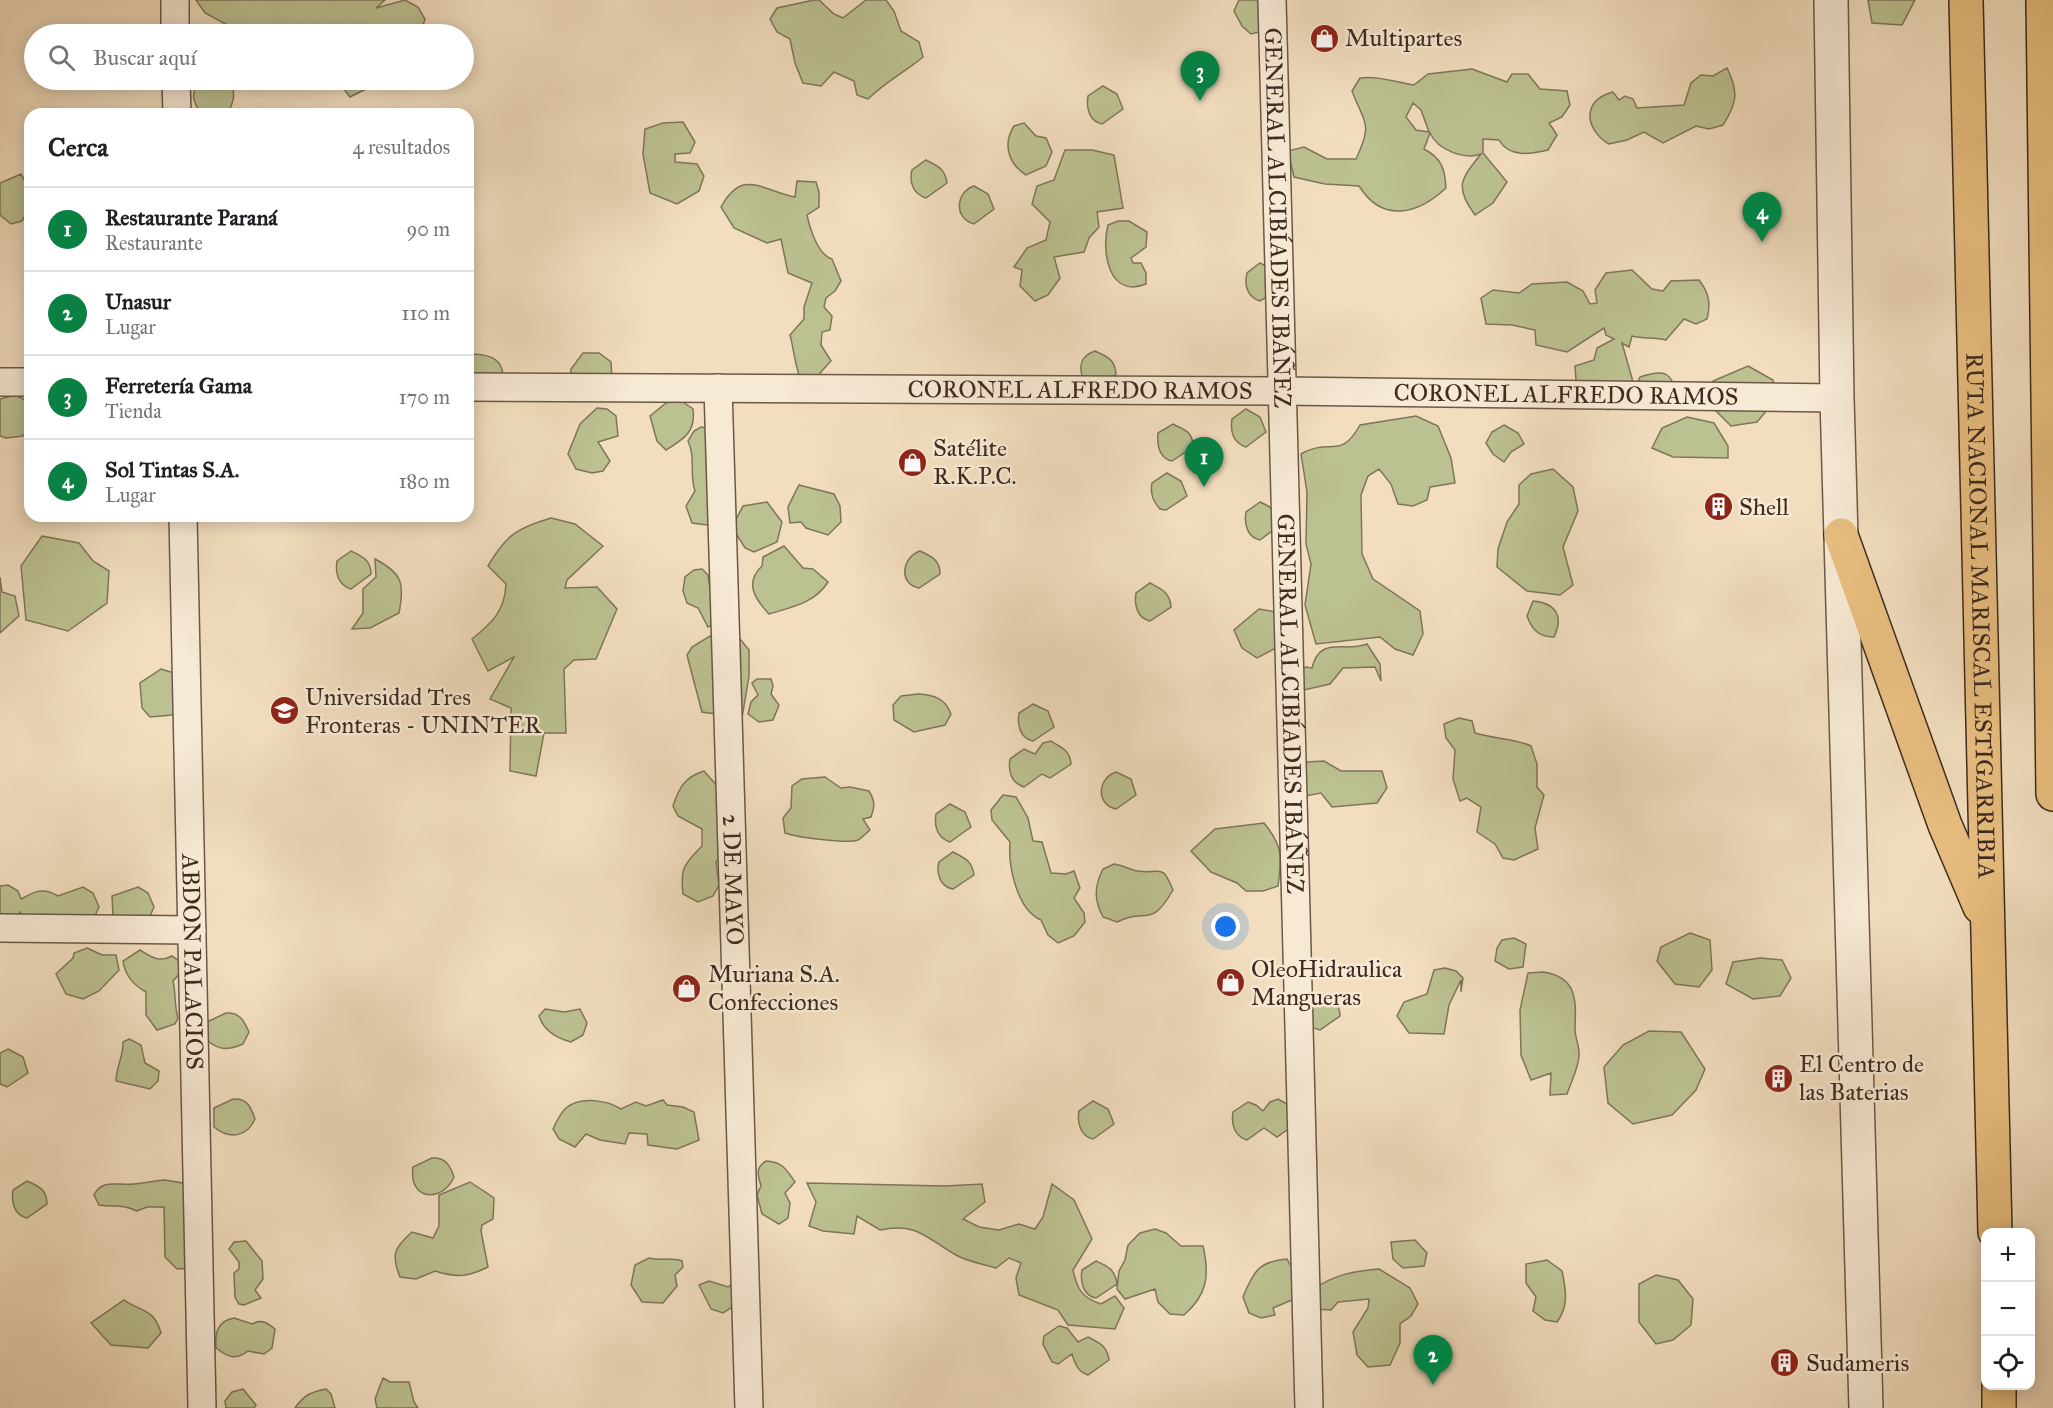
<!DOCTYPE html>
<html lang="es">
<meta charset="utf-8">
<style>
body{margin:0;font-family:"IM FELL Great Primer",serif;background:#f6f6f6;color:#202124}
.controls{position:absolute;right:18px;bottom:18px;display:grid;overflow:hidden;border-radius:12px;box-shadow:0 3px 15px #0003}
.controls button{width:54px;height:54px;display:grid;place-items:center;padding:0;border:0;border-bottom:2px solid #e0e0e0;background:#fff;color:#202124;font:30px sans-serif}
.you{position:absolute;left:1226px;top:927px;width:21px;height:21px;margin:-15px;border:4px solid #fff;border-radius:50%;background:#1a73e8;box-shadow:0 0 0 9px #1a73e833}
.badge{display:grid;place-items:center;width:39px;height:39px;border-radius:50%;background:#0b8043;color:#fff;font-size:20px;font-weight:700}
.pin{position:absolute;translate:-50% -50px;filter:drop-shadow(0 2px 3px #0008)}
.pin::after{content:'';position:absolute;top:32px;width:21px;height:18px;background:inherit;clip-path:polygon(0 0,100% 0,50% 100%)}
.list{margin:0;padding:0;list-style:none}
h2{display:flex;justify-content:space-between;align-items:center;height:78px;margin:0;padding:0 24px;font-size:26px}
h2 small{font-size:20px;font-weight:400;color:#757577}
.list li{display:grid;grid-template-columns:39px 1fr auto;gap:18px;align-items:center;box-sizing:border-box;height:84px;padding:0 24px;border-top:2px solid #e0e0e0}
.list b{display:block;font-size:22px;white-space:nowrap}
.list p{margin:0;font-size:20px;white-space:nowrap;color:#757577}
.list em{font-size:20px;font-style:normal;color:#757577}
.icon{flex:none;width:33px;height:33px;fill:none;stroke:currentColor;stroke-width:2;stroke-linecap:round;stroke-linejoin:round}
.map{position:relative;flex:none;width:2053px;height:1408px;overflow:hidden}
.search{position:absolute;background:#fff;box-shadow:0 3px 15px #0003;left:24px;top:24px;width:450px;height:66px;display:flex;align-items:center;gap:15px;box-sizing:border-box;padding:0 21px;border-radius:33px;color:#757577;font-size:22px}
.panel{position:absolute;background:#fff;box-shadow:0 3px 15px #0003;left:24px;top:108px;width:450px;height:414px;border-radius:18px}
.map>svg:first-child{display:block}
</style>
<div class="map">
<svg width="2053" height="1408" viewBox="0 0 2053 1408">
<rect width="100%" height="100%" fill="#f2debf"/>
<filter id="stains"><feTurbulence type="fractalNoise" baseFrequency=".00333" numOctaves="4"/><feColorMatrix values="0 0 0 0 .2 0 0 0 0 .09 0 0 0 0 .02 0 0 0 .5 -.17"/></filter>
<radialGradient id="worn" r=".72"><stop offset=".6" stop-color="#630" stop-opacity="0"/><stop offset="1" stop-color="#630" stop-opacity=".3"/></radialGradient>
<path fill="#bcc191" stroke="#7e7659" stroke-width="1.5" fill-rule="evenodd" d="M196,0H385L376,8L405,0L418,7L425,19L420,34H312L272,26L242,33L205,13Z
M814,0H819L834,14L843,18L866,0H886L894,11L901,31L919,42L923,57C905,72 885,82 868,99L857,95L854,81L834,72L821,86L803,83L795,63L790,39L777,32L770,19L777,8Z
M1239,0H1266L1267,30L1251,34L1242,26L1234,11Z
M1868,0H1915L1902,25L1872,23Z
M1727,68C1739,92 1737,103 1723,125L1709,129L1696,126L1663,143L1644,132L1627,140L1609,144C1585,130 1581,100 1613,92L1619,100L1625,96L1633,99L1637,108L1684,105L1691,83L1701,75L1713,76Z
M1472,69L1507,82L1512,74H1528L1540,89L1567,91L1570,105L1562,117L1549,123L1557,135L1548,150C1531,154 1509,158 1499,140L1483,139V153L1507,182L1493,203L1475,215C1454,187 1461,179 1481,154C1464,160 1438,150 1430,133L1424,149C1441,158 1445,168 1446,188C1418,214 1383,224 1359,186L1325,184L1294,177L1288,151L1304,147L1327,159H1356C1373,123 1365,125 1352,91L1360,78C1379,76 1395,82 1414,85L1428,74ZM1413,103L1421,110L1429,132L1416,130L1406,117Z
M201,80H243H230C235,93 235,98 229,111L222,114H201C192,100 190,93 201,80Z
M337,80H384L350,97Z
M1103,86L1117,94L1123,109L1102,124C1089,121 1086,108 1088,96Z
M683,122L695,142L690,153L675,154V162L697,164L704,176L699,191L677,204L650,193L643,154L645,129L663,123Z
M1024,123L1036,136L1046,138L1052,152L1046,166L1026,175C1009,164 1002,145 1014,126Z
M1065,150H1092L1114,155L1123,208L1097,212L1099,227L1089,238L1084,252L1054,257L1060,278L1048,295L1035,301L1020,286L1022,270L1014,267L1027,248L1046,240L1050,222L1032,204L1037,186L1054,180Z
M926,160C937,166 945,168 947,183L926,198C913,194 909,182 912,170Z
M21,174C31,190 32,205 22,221L11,224L0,215V183Z
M797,181L816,182L819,192V207L807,215C810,229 818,255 832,259L841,281L835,291L826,298L824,307L832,316L830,330L822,332L821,345L831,361L820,373L821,389L804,388C795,370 795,354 790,335L804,319V307L812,283L788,273L781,239L767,243L734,228L721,207C743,167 762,191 795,197Z
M974,186L988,194L994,209L974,224C953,218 956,192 974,186Z
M1118,221H1129L1147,232L1146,247L1131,258L1133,263H1141L1146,273V284C1109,299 1101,252 1108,225Z
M1260,263L1266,266L1270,295L1260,301C1247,297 1244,285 1247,273Z
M1632,270L1652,289L1663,291L1671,281L1699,280C1709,293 1711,303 1707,319L1696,324L1684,319L1666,340C1654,337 1644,339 1632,336L1629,347L1622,343L1635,389L1640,377C1664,369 1671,371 1678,396L1628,403L1608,410L1577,394L1575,366L1594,360L1597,348L1614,339L1606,335L1604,328L1567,352L1536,345L1535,330L1512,325L1486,324L1481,298L1493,290L1519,293L1532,284L1567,282L1583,291L1590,304L1597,303L1595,290L1606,273Z
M1095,351C1106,356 1115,359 1116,374L1104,382L1083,379C1078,365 1081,356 1095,351Z
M583,353H599L611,362L612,379L570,381L571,369Z
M474,354C492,355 504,360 503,380L468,392V363Z
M1748,366L1773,380L1778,397L1757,422L1731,426L1710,405L1713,381Z
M15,395L28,401L30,425L23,436L6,438L0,436V399Z
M680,400L693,409C696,432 684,439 666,450L657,441L650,416L666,403Z
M597,408L607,409L616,416L618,436L598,442L610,461L603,471L592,473L576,469L568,454L580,424Z
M1246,409L1260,417L1266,432L1246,447C1233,443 1230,431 1232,419Z
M1416,416L1438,426L1451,458L1455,483L1430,487L1427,500L1413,506L1398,504L1391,484L1379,469L1368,476L1361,495L1362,554L1373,579L1420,611L1423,634L1413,655L1395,649L1380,637L1316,644L1305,605L1311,564L1306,544L1307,492L1301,454C1330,437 1340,461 1360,425Z
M1687,417L1714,423L1728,446V458L1673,457L1652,448L1662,428Z
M1173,424C1183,430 1193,430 1193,447L1172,461C1159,458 1157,445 1158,433Z
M1504,425L1518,433L1524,444L1511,452L1504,462L1493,454L1486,443L1492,432Z
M701,427L712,429L715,515L707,525L692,523L686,506L695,491C689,473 696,457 688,441L694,431Z
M1553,469L1573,487L1578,511L1563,547L1573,585L1560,595L1527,591L1497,567L1498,549L1507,522L1519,504V485L1531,474Z
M1167,473L1181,481L1187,496L1166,510L1160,509C1153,501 1150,494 1152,483Z
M799,485L834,494L840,506L841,522L828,535L806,528L801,522L790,523L788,507Z
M767,502L782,522L777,542L754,552L745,548L732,527L743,506Z
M1260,502C1275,509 1274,509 1280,525L1260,540C1247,537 1244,524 1246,512Z
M551,518L575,524L603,546L567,580L565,588L597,587L617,609L596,659L574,660L564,669L566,733H544L536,776L510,771L511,708L490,699L514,657L488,671L472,639C492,623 505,611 506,584L488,566C506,535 517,528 551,518Z
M42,536L79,543L93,561L109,571L107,603L68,631L26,620L21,566Z
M784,546L803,568L813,569L828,582C815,603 792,607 769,614C755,599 744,583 762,566L763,557Z
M351,551C362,556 371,560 371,574L351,589C338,585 335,573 337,561Z
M920,551C930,556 940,559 940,574L919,588C898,584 902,557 920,551Z
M375,559C402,573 405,583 399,613L370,628L352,629L363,613V589L376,577Z
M702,569L708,575L711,595L718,605L719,622L708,627L698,608L687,603L683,591L685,577L694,570Z
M0,577L2,592L15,596L19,616L0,633Z
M1150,583C1161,589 1170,592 1171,607L1150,621C1137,618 1134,605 1136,593Z
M1533,601C1556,603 1564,616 1554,637C1539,637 1532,630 1527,616Z
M1259,609L1276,612V648L1257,658L1242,648L1234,630Z
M736,634L749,650V676L742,718L702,712L687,655L692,647L710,636L719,639Z
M1367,644L1380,664L1381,681L1375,667L1343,668L1330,684L1304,690L1298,685L1297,673L1306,667L1312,668C1320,635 1344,653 1367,644Z
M161,669L174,673L180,704L172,715L150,717L142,708L140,683Z
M757,679H771L773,686L771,694L779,705L773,720L759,722L748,714L751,702L758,695L752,683Z
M918,694C934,695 945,698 951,714L945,725L914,732L894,720L893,705L901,696Z
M1033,704L1048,711L1054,727L1033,741C1020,738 1017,725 1019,713Z
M1459,718L1472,721L1475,733C1494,739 1514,738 1531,746L1537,764V787L1544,795L1535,828L1538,849L1514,860L1503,858L1495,844L1477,832L1481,807L1467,798L1460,801L1453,779L1455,750L1446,738L1444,724Z
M1051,741C1060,747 1070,749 1071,764L1050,778L1042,774L1024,787C1011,783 1008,771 1010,759L1024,749L1035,754L1043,743Z
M1324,761L1341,771H1382L1387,788L1377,803L1332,807L1321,793L1305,796L1292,782L1306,762Z
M704,771L719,788L724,852L716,862L719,885L713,896L698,902L683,894C680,869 684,864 702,846V829L678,816L673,806C679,787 685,777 704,771Z
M1116,772L1131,779L1136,795L1116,809C1095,804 1098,778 1116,772Z
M825,777L841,788L850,787L869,791C875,801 875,806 871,817L863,819L870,830C866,833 862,838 858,840C847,844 796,837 785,833L783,818L791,808L792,786L802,779Z
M1003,795L1016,797L1028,818L1033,841L1042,842L1051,873L1066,874L1074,871L1080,888L1074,898L1084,913L1085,922L1074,936L1058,943L1048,935L1041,920C1017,910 1008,866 1010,842L992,820L991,810Z
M950,804L965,812L971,827L950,842C937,838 934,826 936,814Z
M1264,823C1283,846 1282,857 1278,886L1263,891H1246L1237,883L1211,872L1191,851L1215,829Z
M953,852C964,858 972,860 974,875L953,889C940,887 936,873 939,862Z
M1114,864C1123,865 1130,870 1138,871C1161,875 1161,861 1173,890C1150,930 1147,907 1117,922L1103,917C1094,900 1094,887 1103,869Z
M8,885L18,891L21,899C35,891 44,887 58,896L83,887L93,893L99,907L94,918H22L20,912L18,916L0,921V886Z
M138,887L148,893L154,907L149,918L122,923L113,916L112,896Z
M1690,933L1710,940L1712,970L1699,987L1675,984L1657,961L1661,947Z
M1514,938L1526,944L1523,967L1509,969L1495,961L1497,948L1502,940Z
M87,948L102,955H116L119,970L99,991L83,999L66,994L56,974L73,958L74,953Z
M140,950C151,957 159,963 172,956L180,962L181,972L173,981C176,994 174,1005 178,1018L175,1024L157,1030L146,1015V992C133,985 125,975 123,961Z
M1760,958L1782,960L1791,978L1780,996L1753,999L1726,984L1733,962Z
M1445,968L1456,971L1463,978L1461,992V980L1449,1005L1444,1034L1409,1033L1397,1016L1404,1002L1427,994L1434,970Z
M1543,972C1578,977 1576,1001 1575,1029C1575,1037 1579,1045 1579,1053C1580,1065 1571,1082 1567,1094L1550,1095L1551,1073L1531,1080L1521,1055L1520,1010L1528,973Z
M1320,993C1331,998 1340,1002 1340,1016L1320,1030C1306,1028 1307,1014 1306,1002Z
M545,1009L564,1012L580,1009L587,1023L583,1035L571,1042C556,1038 544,1031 539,1016Z
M226,1013C240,1012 244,1021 249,1032L243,1044C229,1050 220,1051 208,1041L207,1022Z
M1649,1031L1681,1032L1705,1069L1696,1090L1672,1115L1633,1124L1608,1103L1604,1067L1623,1045Z
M129,1039L141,1045L145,1063L159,1071L158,1081L150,1089L116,1081C116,1067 124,1055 123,1042Z
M8,1049L23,1057L28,1073L7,1087L0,1084V1053Z
M233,1099C247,1098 251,1107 255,1119C247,1137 230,1140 214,1127V1108Z
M1278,1099L1292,1107L1298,1122L1277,1137L1264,1128L1247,1140C1234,1136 1231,1124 1233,1112L1248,1102L1256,1105L1263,1111L1270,1102Z
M663,1100L667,1105L683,1107L694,1112L699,1140L677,1149L648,1145L647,1134L629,1133L625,1144L600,1140L586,1134L575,1147L559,1139L553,1129C556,1123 560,1113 566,1108C580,1096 607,1100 621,1109L636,1102L646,1106Z
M1093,1101L1108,1109L1114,1124L1093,1139C1080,1136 1077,1122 1079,1111Z
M432,1158C446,1157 450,1166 454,1177C442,1204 408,1200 413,1167Z
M766,1161C783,1162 786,1169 795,1182L785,1193L790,1203L788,1218L779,1224L762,1214L757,1195L761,1186C758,1175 755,1168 766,1161Z
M164,1180L189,1184L194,1268L177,1269L165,1257L164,1207H147L137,1211C120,1203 114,1208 99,1205L94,1195C102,1178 119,1186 134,1184C144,1183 154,1181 164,1180Z
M27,1181C38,1186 47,1189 47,1204L27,1218C14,1215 11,1202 13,1190Z
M470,1182L494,1198L493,1219L482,1225L481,1231L488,1267C468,1277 457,1278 435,1271L416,1279L400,1277C391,1254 394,1248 412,1232L433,1238L439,1226V1195Z
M807,1183L945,1186L982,1184L985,1202L963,1219L979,1227L999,1230L1019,1224L1035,1229L1043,1217L1052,1184L1074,1200L1092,1239L1073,1270C1077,1289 1082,1298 1101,1304L1115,1296L1124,1308L1115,1329L1068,1325L1058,1310L1019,1295L1016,1278L1021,1263L1009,1258L996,1268C984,1264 968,1262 956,1255C927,1239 918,1222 880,1230L857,1216L854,1234L823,1231L809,1226L816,1202Z
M1155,1229L1166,1233L1181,1246H1203C1210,1276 1207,1295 1184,1315L1170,1314L1158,1302L1155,1289L1125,1299L1117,1289L1119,1271L1125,1260L1128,1245L1140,1233Z
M1415,1240L1427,1253L1424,1266L1403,1268L1393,1259L1391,1242Z
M246,1241L262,1261L263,1279L255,1290L261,1298L244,1305L239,1304L235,1297L234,1273L239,1269V1262L229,1249L234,1242Z
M649,1258C661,1261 671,1257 682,1261L683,1267L675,1275L677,1286L663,1303L642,1302L631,1285L635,1265Z
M1287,1259L1296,1275L1292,1300L1273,1308L1275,1315L1261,1318L1249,1313L1243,1297C1253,1272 1259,1261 1287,1259Z
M1547,1260L1562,1271C1566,1290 1569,1306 1557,1322L1545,1320L1533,1311L1536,1297L1526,1283V1264Z
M1096,1261C1107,1266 1115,1269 1117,1284L1096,1298C1083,1296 1080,1281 1082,1270Z
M1379,1269L1410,1288L1418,1304L1411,1316L1400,1324V1343L1390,1365L1368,1367L1357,1355L1353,1332L1368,1308L1369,1299L1338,1302L1331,1310L1315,1309L1314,1289C1335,1274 1355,1271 1379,1269Z
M1656,1275L1678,1280L1693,1299L1691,1325L1673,1340L1656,1344L1639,1322V1284Z
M709,1281L728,1287L732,1284L737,1304L723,1313L711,1309L699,1285Z
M124,1300C141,1312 154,1308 161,1333L148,1348L111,1345L91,1323Z
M234,1318L252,1324C262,1319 266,1322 275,1329L272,1348L264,1354L248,1351C235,1361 228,1357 216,1348C215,1333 217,1321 234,1318Z
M1059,1326L1067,1328L1078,1342L1088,1337C1099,1343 1107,1345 1109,1360L1088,1375C1078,1372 1075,1364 1072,1354L1058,1364L1052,1362L1043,1344L1044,1336Z
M383,1378L390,1382H409L414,1402L418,1408H377L375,1399Z
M243,1389L256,1405L254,1408H226L225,1401L232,1392Z
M326,1389L331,1394L335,1408H295C304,1395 311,1392 326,1389Z"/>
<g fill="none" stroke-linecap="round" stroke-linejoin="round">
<defs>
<g id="minor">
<path d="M175,0V34"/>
<path id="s1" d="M1272,0L1309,1408"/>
<path d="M176,80L177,114"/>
<path d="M0,382H30"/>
<path id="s2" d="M468,387L1282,391L1837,398"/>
<path id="s3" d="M718,388L749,1408"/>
<path id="s4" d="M183,516L202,1408"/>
<path d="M0,928L192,930"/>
</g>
<path id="tertiary" d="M1831,0L1837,398L1866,1408"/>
<g id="trunk">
<path id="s5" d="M1966,0L1995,1232"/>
<path d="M2043,0L2053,794"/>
<path d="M1841,535L1945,825L1980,907"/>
<path d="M1999,1386V1408"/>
</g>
</defs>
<use href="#minor" stroke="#6c5848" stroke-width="30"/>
<use href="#tertiary" stroke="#6c5848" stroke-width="36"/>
<use href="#trunk" stroke="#3f2b21" stroke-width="36"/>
<use href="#minor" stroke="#f7ead5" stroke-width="27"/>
<use href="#tertiary" stroke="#f7ead5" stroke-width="33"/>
<use href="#trunk" stroke="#e9bf80" stroke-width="33"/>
</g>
<defs>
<symbol id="shop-disc" viewBox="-11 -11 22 22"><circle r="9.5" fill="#8f2418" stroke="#f7ead5"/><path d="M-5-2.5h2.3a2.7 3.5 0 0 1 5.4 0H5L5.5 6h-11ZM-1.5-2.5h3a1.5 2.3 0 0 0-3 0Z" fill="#fff"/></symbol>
<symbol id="building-disc" viewBox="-11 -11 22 22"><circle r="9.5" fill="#8f2418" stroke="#f7ead5"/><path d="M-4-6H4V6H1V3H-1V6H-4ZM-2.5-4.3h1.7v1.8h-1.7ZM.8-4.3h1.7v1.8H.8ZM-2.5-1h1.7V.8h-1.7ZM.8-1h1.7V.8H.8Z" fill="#fff"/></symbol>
<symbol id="university-disc" viewBox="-11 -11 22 22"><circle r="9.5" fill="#8f2418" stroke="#f7ead5"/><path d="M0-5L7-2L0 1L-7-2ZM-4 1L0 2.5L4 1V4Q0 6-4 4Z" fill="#fff"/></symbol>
</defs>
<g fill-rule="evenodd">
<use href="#shop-disc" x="1308" y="22" width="33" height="33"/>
<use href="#shop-disc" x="896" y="446" width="33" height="33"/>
<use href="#building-disc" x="1702" y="490" width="33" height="33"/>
<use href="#university-disc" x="268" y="694" width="33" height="33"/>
<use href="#shop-disc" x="1214" y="966" width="33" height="33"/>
<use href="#shop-disc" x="670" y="972" width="33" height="33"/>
<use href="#building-disc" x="1762" y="1062" width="33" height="33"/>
<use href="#building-disc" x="1768" y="1346" width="33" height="33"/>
</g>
<g text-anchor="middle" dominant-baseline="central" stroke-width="5" stroke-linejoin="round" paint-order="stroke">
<g font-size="24" fill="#3f2b21" stroke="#f7ead5" text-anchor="start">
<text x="1345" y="38">Multipartes</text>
<text x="933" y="448">Satélite<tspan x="933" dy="28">R.K.P.C.</tspan></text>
<text x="1739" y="507">Shell</text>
<text x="305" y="697">Universidad Tres<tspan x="305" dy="28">Fronteras - UNINTER</tspan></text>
<text x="1251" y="969">OleoHidraulica<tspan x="1251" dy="28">Mangueras</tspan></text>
<text x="708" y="974">Muriana S.A.<tspan x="708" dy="28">Confecciones</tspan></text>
<text x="1799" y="1064">El Centro de<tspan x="1799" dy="28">las Baterias</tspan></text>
<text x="1806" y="1363">Sudameris</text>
</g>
<g font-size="24" fill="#3f2b21" stroke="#f7ead5">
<text stroke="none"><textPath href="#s1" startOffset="218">GENERAL ALCIBÍADES IBÁÑEZ</textPath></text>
<text stroke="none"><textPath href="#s2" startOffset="612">CORONEL ALFREDO RAMOS</textPath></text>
<text stroke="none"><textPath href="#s2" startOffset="1098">CORONEL ALFREDO RAMOS</textPath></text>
<text stroke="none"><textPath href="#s5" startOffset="616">RUTA NACIONAL MARISCAL ESTIGARRIBIA</textPath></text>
<text stroke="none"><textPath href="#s1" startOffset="704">GENERAL ALCIBÍADES IBÁÑEZ</textPath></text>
<text stroke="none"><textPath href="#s3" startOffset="492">2 DE MAYO</textPath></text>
<text stroke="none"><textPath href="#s4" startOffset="446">ABDON PALACIOS</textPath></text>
</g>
</g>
<rect width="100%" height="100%" filter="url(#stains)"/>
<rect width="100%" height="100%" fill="url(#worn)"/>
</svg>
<div class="controls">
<button>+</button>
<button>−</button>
<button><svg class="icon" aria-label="locate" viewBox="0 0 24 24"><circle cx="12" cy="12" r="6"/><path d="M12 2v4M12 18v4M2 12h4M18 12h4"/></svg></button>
</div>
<div class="you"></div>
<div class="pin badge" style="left:1204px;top:487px">1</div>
<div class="pin badge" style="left:1433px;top:1385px">2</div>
<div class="pin badge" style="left:1200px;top:101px">3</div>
<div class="pin badge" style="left:1762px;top:242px">4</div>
<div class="search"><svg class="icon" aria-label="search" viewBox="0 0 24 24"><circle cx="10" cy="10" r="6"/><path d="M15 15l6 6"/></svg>Buscar aquí</div>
<section class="panel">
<h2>Cerca<small>4 resultados</small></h2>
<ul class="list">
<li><span class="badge">1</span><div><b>Restaurante Paraná</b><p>Restaurante</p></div><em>90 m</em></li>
<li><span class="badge">2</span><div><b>Unasur</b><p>Lugar</p></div><em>110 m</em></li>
<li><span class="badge">3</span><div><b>Ferretería Gama</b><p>Tienda</p></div><em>170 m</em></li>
<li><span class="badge">4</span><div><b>Sol Tintas S.A.</b><p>Lugar</p></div><em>180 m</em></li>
</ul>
</section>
</div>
